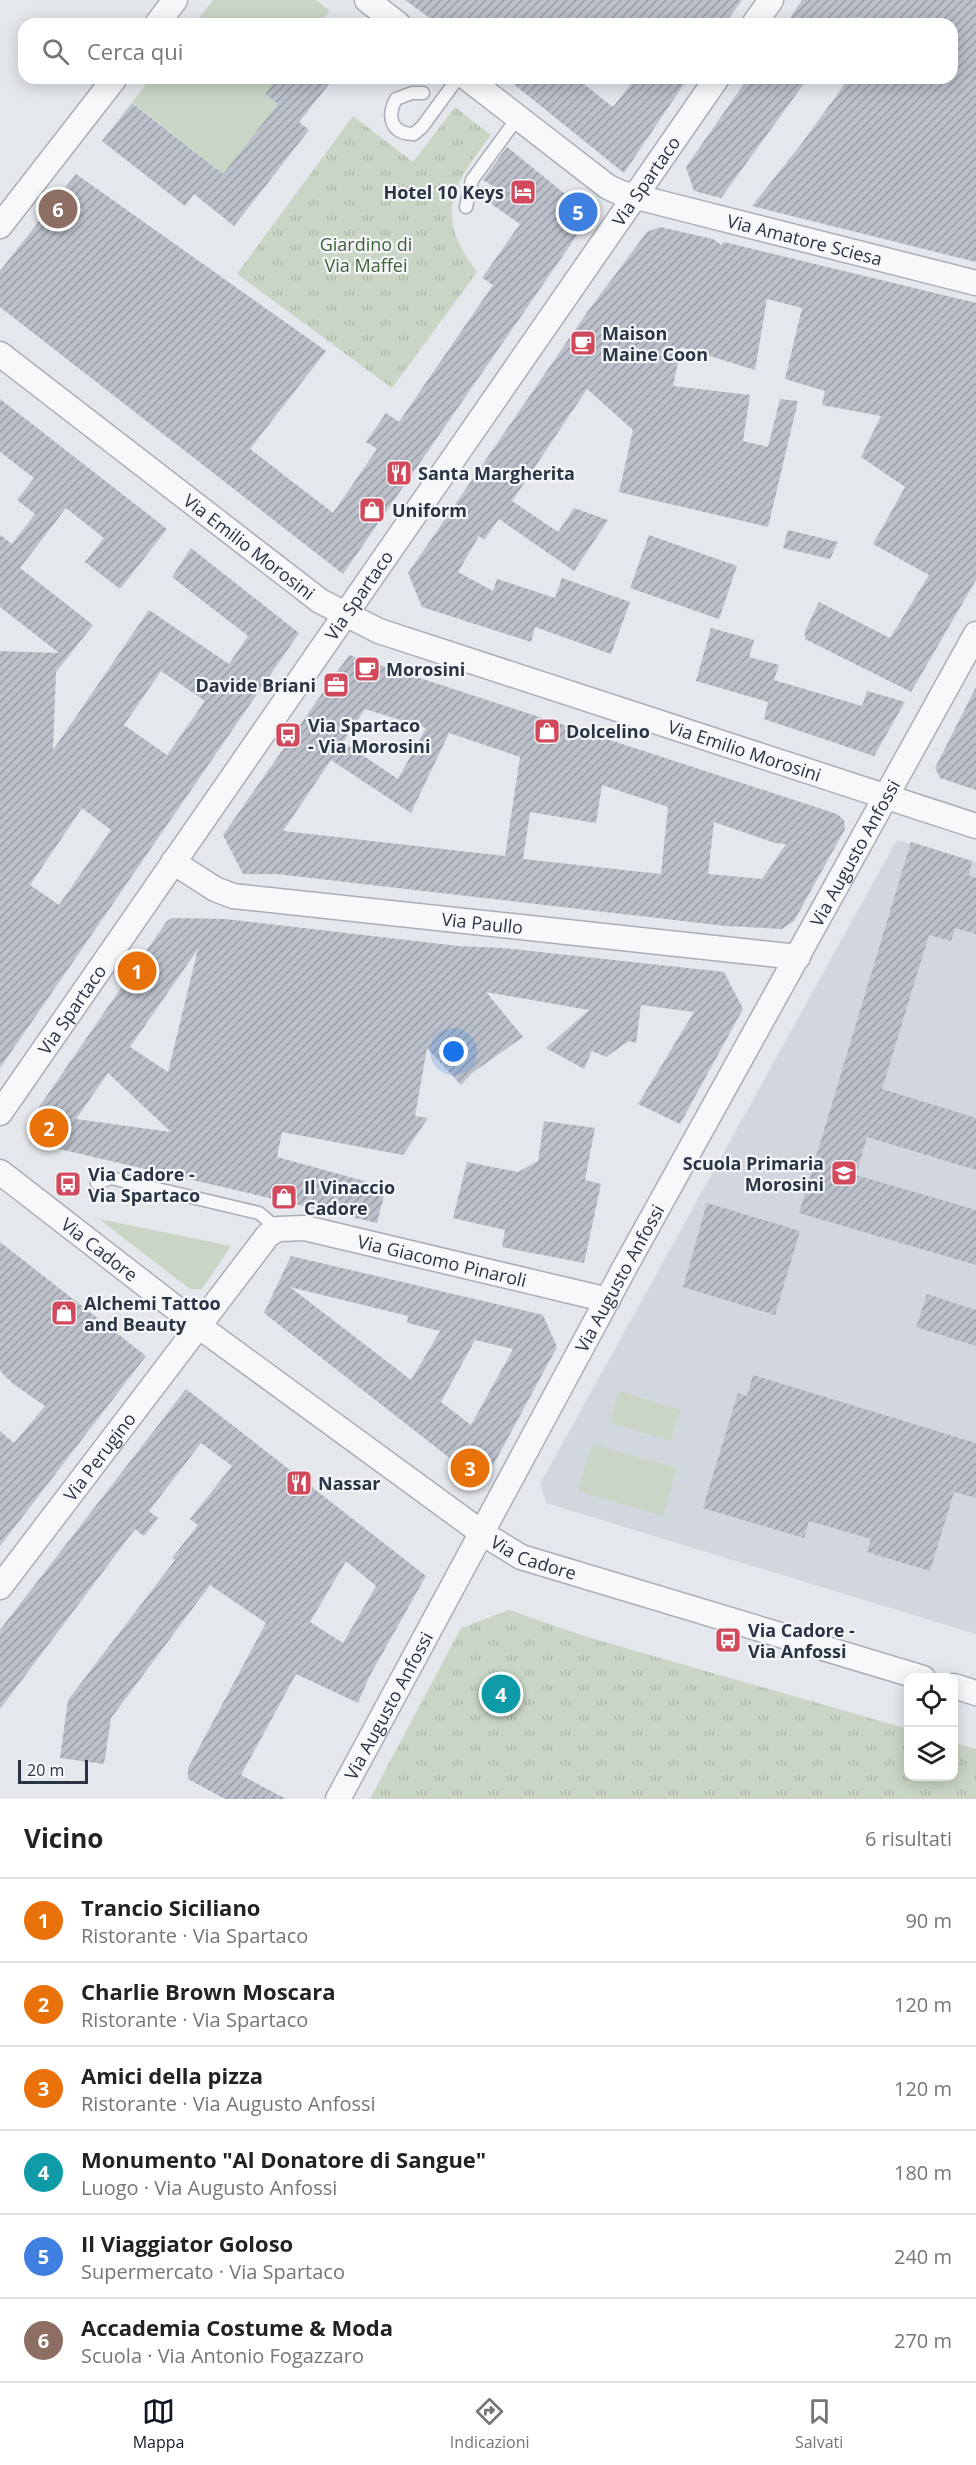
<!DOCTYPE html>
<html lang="it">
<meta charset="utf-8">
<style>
body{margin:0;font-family:"Open Sans",sans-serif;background:#f6f6f6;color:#222}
.controls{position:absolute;right:18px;bottom:18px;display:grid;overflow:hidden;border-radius:12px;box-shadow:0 3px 15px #0003}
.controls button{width:54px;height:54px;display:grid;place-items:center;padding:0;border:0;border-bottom:2px solid #e0e0e0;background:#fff;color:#222;font:30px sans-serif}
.scale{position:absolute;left:18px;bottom:15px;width:70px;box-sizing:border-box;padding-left:6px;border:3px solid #2b3445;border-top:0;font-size:16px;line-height:21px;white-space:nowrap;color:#2b3445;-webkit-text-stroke:4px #f4f6f9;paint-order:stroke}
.you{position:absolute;left:454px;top:1052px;width:21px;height:21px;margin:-15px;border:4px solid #fff;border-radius:50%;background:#1a73e8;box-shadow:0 0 0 9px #1a73e833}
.badge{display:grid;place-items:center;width:39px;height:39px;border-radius:50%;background:#111827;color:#fff;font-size:20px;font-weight:700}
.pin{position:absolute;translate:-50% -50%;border:3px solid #fff;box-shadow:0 2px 6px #0006}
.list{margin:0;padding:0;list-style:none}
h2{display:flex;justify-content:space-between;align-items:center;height:78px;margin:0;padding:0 24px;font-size:26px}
h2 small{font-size:20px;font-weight:400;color:#767676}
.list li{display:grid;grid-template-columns:39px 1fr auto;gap:18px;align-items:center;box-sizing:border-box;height:84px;padding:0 24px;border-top:2px solid #e0e0e0}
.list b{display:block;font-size:22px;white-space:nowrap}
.list p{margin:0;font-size:20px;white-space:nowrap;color:#767676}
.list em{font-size:20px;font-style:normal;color:#767676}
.icon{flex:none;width:33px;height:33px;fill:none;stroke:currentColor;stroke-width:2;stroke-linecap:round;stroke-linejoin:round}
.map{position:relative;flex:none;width:976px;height:1799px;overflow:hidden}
.search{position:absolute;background:#fff;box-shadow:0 3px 15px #0003;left:18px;right:18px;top:18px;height:66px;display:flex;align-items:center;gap:15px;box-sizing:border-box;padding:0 21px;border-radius:18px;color:#767676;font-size:22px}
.sheet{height:582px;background:#fff}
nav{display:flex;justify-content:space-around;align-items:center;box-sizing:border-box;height:84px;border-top:2px solid #e0e0e0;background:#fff;font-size:16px;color:#767676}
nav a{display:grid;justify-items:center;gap:3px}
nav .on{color:#111827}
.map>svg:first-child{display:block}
</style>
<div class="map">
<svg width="976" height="1799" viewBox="0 0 976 1799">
<defs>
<pattern id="park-tufts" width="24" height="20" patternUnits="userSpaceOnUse" patternTransform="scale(1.5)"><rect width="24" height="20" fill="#c9d6c5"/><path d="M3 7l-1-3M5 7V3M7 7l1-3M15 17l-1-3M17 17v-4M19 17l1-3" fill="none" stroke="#adb8ab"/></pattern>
<pattern id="building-hatch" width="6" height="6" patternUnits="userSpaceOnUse" patternTransform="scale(1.5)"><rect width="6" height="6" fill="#bbc0ca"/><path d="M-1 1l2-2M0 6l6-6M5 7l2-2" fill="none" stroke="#989da6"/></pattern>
</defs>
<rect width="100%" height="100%" fill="#e4e7ec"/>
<path fill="#d2d6de" d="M897,840L976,862V1634L546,1503L540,1484Z"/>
<path fill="#c9d6c5" d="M213,0H316L330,11L320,24H194Z
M151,78H278L265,94L278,104L223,174L132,102Z
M99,1219L231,1246L202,1289H190Z
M619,1391L680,1410L671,1441L610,1423Z
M592,1444L677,1468L663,1516L578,1491Z"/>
<path fill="url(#park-tufts)" d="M455,107L491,135C452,186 433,214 477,272L392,388L237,274L353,116L413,162Z
M509,1610L584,1636L908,1729V1776H954V1743L976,1749V1799H370L461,1628Z"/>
<path fill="url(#building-hatch)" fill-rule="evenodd" d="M405,0H742L725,24H438Z
M802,0H976V262L752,206L802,143L849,78H952V24H866L856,17L851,24H786Z
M278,78H334L299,122L309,130L234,226L194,194L185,206L102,141L132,103L223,174L278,104L265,94Z
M506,78H576L613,107L636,78H688L624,173Z
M748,78H808L721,198L694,191L686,167Z
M507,147L591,215L343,574L0,307V271L76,174L326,351L250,449L333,513L377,449L366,442L386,413L399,422L493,285L482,278L520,224L484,199L493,186L483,180Z
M660,227L713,239L721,245L724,242L976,303V580L911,692L805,639V631L819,602L890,638L929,575L873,544L905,487L861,457L881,416L822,405L825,391L785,379L802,308L767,299L755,370L681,347L673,386L750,395L743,441L768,447L780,399L798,401L768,527L619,492L633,430L587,389L512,501L558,532L574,508L608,520L574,571L499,519L484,540L479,536L458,572L493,591L497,579L555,598L562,578L630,602L611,654L535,627L531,642L422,607L408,573L588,311L647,232Z
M0,399L167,529L120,589L85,562L104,538L66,508L20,568L93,625L56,672L53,750L149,610L229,664L248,636L172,577L191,548L299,633L0,1068V651L59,653L0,607V535L12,544L35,514L17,500L34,478L0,452ZM161,671L205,701L167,755L124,725ZM82,808L111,830L59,905L30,885Z
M788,530L838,542L830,559L783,548Z
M649,535L737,566L719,619L630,588Z
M711,628L754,640L749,657L779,665L774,680L862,706L867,691L905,702L874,756L764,719L768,702L696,681Z
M349,655L837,814L844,820L845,829L794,921L782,929L726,926L277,874H243L223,835ZM365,709L426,728L398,779L343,742ZM449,733L520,757L505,856L283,831L331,760L411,813ZM602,785L668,807L661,874L523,859L530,812L596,823ZM714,822L775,843L786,844L762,879L708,874Z
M976,687V790L940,778L935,768Z
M911,842L972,861L969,876L976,878V934L955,928L951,941L929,935L882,1089L976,1118V1170L867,1137L856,1175L976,1210V1265L799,1213Z
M172,918L225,919L458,946L503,948L724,972L743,1009L680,1124L638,1104L694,1012L641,1005L636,1043L629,1041L606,1057L592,1051L584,1069L546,1048L589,1010L486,992L523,1037L472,1073L461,1085L427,1048L415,1116L428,1118L403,1155L282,1132L277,1157L386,1187L377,1223L46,1146L35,1113L167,921ZM198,949L168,1072L130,1047ZM108,1073L171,1132L76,1119Z
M544,1121L595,1128L585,1180L601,1184L584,1263L502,1247L505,1230L453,1218L467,1162L518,1172L538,1161Z
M707,1203L800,1231L775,1315L683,1287Z
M0,1242L146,1356L0,1546V1431L14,1443L45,1406L12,1383L0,1371Z
M291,1256L543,1315L557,1347L483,1484L264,1313ZM290,1287L408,1316L407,1323L440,1331L411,1380ZM475,1340L513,1349L471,1425L441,1402Z
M927,1294L976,1310V1346L916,1327Z
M753,1375L976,1443V1498L954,1492L930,1571L867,1552L871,1539L809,1521L804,1538L703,1508L738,1393L747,1396Z
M186,1389L426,1576L369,1677L358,1703L296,1674L241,1775L286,1799H225L188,1779V1768L266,1623L210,1585L111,1718L104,1764L60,1758L68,1700L175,1560L172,1558L198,1525L190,1519L232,1466L201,1443L149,1511L158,1518L144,1536L135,1529L0,1709V1630ZM346,1561L376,1586L343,1643L310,1622Z"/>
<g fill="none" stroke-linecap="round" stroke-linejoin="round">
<defs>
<path id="service" d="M423,93H412L396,99C386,118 392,134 414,134L422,127L458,78
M466,207L472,180L518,117
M97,1183L111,1178L259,1213L278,1229"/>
<g id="minor">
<path d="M367,0L398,24"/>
<path d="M157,24L175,0"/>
<path d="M754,24L771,0"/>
<path id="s1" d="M467,78L608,187L621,193L976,283"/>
<path d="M0,226L115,78"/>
<path id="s2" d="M0,354L320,601L379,631L976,826"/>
<path id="s3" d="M173,862L215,889L233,896L798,957"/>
<path id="s4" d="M0,1113L717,78"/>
<path id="s5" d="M0,1172L200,1327L482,1533L521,1557L923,1678"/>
<path id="s6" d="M0,1587L268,1235L278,1229L305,1228L608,1300"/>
<path d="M954,1686L976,1693"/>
<path id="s7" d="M338,1799L625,1267L976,634"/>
</g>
</defs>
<use href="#service" stroke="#a9aeb7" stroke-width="15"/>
<use href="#minor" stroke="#a9aeb7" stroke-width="27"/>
<use href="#service" stroke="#f7f8fa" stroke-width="12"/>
<use href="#minor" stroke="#f7f8fa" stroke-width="24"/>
</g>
<defs>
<symbol id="hotel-square" viewBox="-11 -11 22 22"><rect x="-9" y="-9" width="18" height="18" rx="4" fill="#d1495b" stroke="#f4f6f9"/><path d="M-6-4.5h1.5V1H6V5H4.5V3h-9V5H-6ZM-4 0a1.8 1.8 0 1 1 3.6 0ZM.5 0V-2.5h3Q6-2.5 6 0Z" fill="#fff"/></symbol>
<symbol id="cafe-square" viewBox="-11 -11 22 22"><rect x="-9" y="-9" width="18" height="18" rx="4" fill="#d1495b" stroke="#f4f6f9"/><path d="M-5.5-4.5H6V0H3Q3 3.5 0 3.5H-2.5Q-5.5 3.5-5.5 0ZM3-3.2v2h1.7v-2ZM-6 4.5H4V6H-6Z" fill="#fff"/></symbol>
<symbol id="restaurant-square" viewBox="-11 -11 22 22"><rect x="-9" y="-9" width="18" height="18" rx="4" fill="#d1495b" stroke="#f4f6f9"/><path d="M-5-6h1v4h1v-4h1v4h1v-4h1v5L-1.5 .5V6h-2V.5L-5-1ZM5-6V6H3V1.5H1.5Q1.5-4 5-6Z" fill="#fff"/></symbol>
<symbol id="shop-square" viewBox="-11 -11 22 22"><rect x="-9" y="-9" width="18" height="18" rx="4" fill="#d1495b" stroke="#f4f6f9"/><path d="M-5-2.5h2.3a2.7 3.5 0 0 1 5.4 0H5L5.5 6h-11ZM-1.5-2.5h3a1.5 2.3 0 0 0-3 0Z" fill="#fff"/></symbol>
<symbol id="office-square" viewBox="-11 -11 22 22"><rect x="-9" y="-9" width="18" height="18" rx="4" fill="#d1495b" stroke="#f4f6f9"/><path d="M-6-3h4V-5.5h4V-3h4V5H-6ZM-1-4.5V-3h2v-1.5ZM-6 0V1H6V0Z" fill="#fff"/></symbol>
<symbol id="bus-square" viewBox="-11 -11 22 22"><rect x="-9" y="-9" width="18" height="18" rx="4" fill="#d1495b" stroke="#f4f6f9"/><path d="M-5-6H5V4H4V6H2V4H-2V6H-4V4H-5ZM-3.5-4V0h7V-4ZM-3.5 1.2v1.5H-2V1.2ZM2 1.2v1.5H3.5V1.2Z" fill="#fff"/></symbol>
<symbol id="school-square" viewBox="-11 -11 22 22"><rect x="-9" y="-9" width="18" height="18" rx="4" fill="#d1495b" stroke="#f4f6f9"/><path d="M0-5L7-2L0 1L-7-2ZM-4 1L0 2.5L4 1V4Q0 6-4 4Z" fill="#fff"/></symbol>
</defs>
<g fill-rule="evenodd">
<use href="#hotel-square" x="508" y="177" width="30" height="30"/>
<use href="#cafe-square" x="568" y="328" width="30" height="30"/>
<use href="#restaurant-square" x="384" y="458" width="30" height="30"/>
<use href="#shop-square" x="357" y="495" width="30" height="30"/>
<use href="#cafe-square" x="352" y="654" width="30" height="30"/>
<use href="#office-square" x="321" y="670" width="30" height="30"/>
<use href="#shop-square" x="532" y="716" width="30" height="30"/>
<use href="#bus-square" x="273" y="720" width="30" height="30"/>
<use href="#school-square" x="829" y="1158" width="30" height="30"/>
<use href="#bus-square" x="53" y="1169" width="30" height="30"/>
<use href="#shop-square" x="269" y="1182" width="30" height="30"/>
<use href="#shop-square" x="49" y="1298" width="30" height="30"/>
<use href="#restaurant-square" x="284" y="1468" width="30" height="30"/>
<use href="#bus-square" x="713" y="1625" width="30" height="30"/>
</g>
<g text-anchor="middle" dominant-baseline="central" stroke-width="4.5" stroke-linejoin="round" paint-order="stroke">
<g font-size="18" fill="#2b3445" stroke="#f4f6f9">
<text stroke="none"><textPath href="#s4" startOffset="1134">Via Spartaco</textPath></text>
<text stroke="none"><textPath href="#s1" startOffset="382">Via Amatore Sciesa</textPath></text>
<text stroke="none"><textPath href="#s2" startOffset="315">Via Emilio Morosini</textPath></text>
<text stroke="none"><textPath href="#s4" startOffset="630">Via Spartaco</textPath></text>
<text stroke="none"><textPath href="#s2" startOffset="855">Via Emilio Morosini</textPath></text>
<text stroke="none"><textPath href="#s7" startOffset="1078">Via Augusto Anfossi</textPath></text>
<text stroke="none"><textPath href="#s3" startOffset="320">Via Paullo</textPath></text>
<text stroke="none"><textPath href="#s4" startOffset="126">Via Spartaco</textPath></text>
<text stroke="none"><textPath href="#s5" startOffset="126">Via Cadore</textPath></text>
<text stroke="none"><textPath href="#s6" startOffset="622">Via Giacomo Pinaroli</textPath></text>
<text stroke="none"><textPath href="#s7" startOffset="592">Via Augusto Anfossi</textPath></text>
<text stroke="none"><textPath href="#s6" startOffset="164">Via Perugino</textPath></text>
<text stroke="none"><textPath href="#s5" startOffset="660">Via Cadore</textPath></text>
<text stroke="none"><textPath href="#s7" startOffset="106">Via Augusto Anfossi</textPath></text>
</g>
<g font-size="18" font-weight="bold" fill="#2b3445" stroke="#f4f6f9" text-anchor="start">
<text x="504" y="192" text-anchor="end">Hotel 10 Keys</text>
<text x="602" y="333">Maison<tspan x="602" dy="21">Maine Coon</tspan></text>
<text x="418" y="473">Santa Margherita</text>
<text x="392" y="510">Uniform</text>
<text x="386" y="669">Morosini</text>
<text x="316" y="685" text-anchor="end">Davide Briani</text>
<text x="308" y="725">Via Spartaco<tspan x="308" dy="21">- Via Morosini</tspan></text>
<text x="566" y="731">Dolcelino</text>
<text x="824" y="1163" text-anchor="end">Scuola Primaria<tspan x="824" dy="21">Morosini</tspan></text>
<text x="88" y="1174">Via Cadore -<tspan x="88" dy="21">Via Spartaco</tspan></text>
<text x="304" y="1187">Il Vinaccio<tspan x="304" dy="21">Cadore</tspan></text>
<text x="84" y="1303">Alchemi Tattoo<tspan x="84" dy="21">and Beauty</tspan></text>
<text x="318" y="1483">Nassar</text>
<text x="748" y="1630">Via Cadore -<tspan x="748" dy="21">Via Anfossi</tspan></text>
</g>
<g font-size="18" fill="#3f6138" stroke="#f4f6f9">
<text x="366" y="244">Giardino di<tspan x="366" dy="21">Via Maffei</tspan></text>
</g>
</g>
</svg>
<div class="controls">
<button><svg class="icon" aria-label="locate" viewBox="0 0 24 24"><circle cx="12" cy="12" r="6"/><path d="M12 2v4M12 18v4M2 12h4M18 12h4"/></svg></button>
<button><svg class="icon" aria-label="layers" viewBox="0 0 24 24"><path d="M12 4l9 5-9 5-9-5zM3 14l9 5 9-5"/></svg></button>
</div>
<div class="scale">20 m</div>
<div class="you"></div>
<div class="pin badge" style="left:137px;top:971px;background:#e8710a">1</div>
<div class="pin badge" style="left:49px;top:1128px;background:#e8710a">2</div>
<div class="pin badge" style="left:470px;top:1468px;background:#e8710a">3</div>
<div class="pin badge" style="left:501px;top:1694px;background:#0f9aa8">4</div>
<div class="pin badge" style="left:578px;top:212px;background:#3f7fe0">5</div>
<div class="pin badge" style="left:58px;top:209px;background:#8d6e63">6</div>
<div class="search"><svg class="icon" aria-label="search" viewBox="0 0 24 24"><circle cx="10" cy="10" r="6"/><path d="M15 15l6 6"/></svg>Cerca qui</div>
</div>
<section class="sheet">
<h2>Vicino<small>6 risultati</small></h2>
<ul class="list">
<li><span class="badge" style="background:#e8710a">1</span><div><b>Trancio Siciliano</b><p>Ristorante · Via Spartaco</p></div><em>90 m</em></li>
<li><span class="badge" style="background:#e8710a">2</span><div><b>Charlie Brown Moscara</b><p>Ristorante · Via Spartaco</p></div><em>120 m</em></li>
<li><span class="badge" style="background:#e8710a">3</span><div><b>Amici della pizza</b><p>Ristorante · Via Augusto Anfossi</p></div><em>120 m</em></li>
<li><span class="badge" style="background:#0f9aa8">4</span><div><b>Monumento &quot;Al Donatore di Sangue&quot;</b><p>Luogo · Via Augusto Anfossi</p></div><em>180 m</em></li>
<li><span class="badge" style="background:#3f7fe0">5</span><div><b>Il Viaggiator Goloso</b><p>Supermercato · Via Spartaco</p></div><em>240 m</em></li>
<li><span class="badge" style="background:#8d6e63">6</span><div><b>Accademia Costume &amp; Moda</b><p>Scuola · Via Antonio Fogazzaro</p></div><em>270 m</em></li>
</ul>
</section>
<nav>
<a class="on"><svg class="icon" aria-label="map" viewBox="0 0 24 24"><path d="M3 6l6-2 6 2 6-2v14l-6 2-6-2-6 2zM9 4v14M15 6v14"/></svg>Mappa</a>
<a><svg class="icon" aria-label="directions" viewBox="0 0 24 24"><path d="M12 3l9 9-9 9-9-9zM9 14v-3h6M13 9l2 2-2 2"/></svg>Indicazioni</a>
<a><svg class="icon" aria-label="saved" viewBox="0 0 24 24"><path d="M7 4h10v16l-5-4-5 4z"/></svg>Salvati</a>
</nav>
